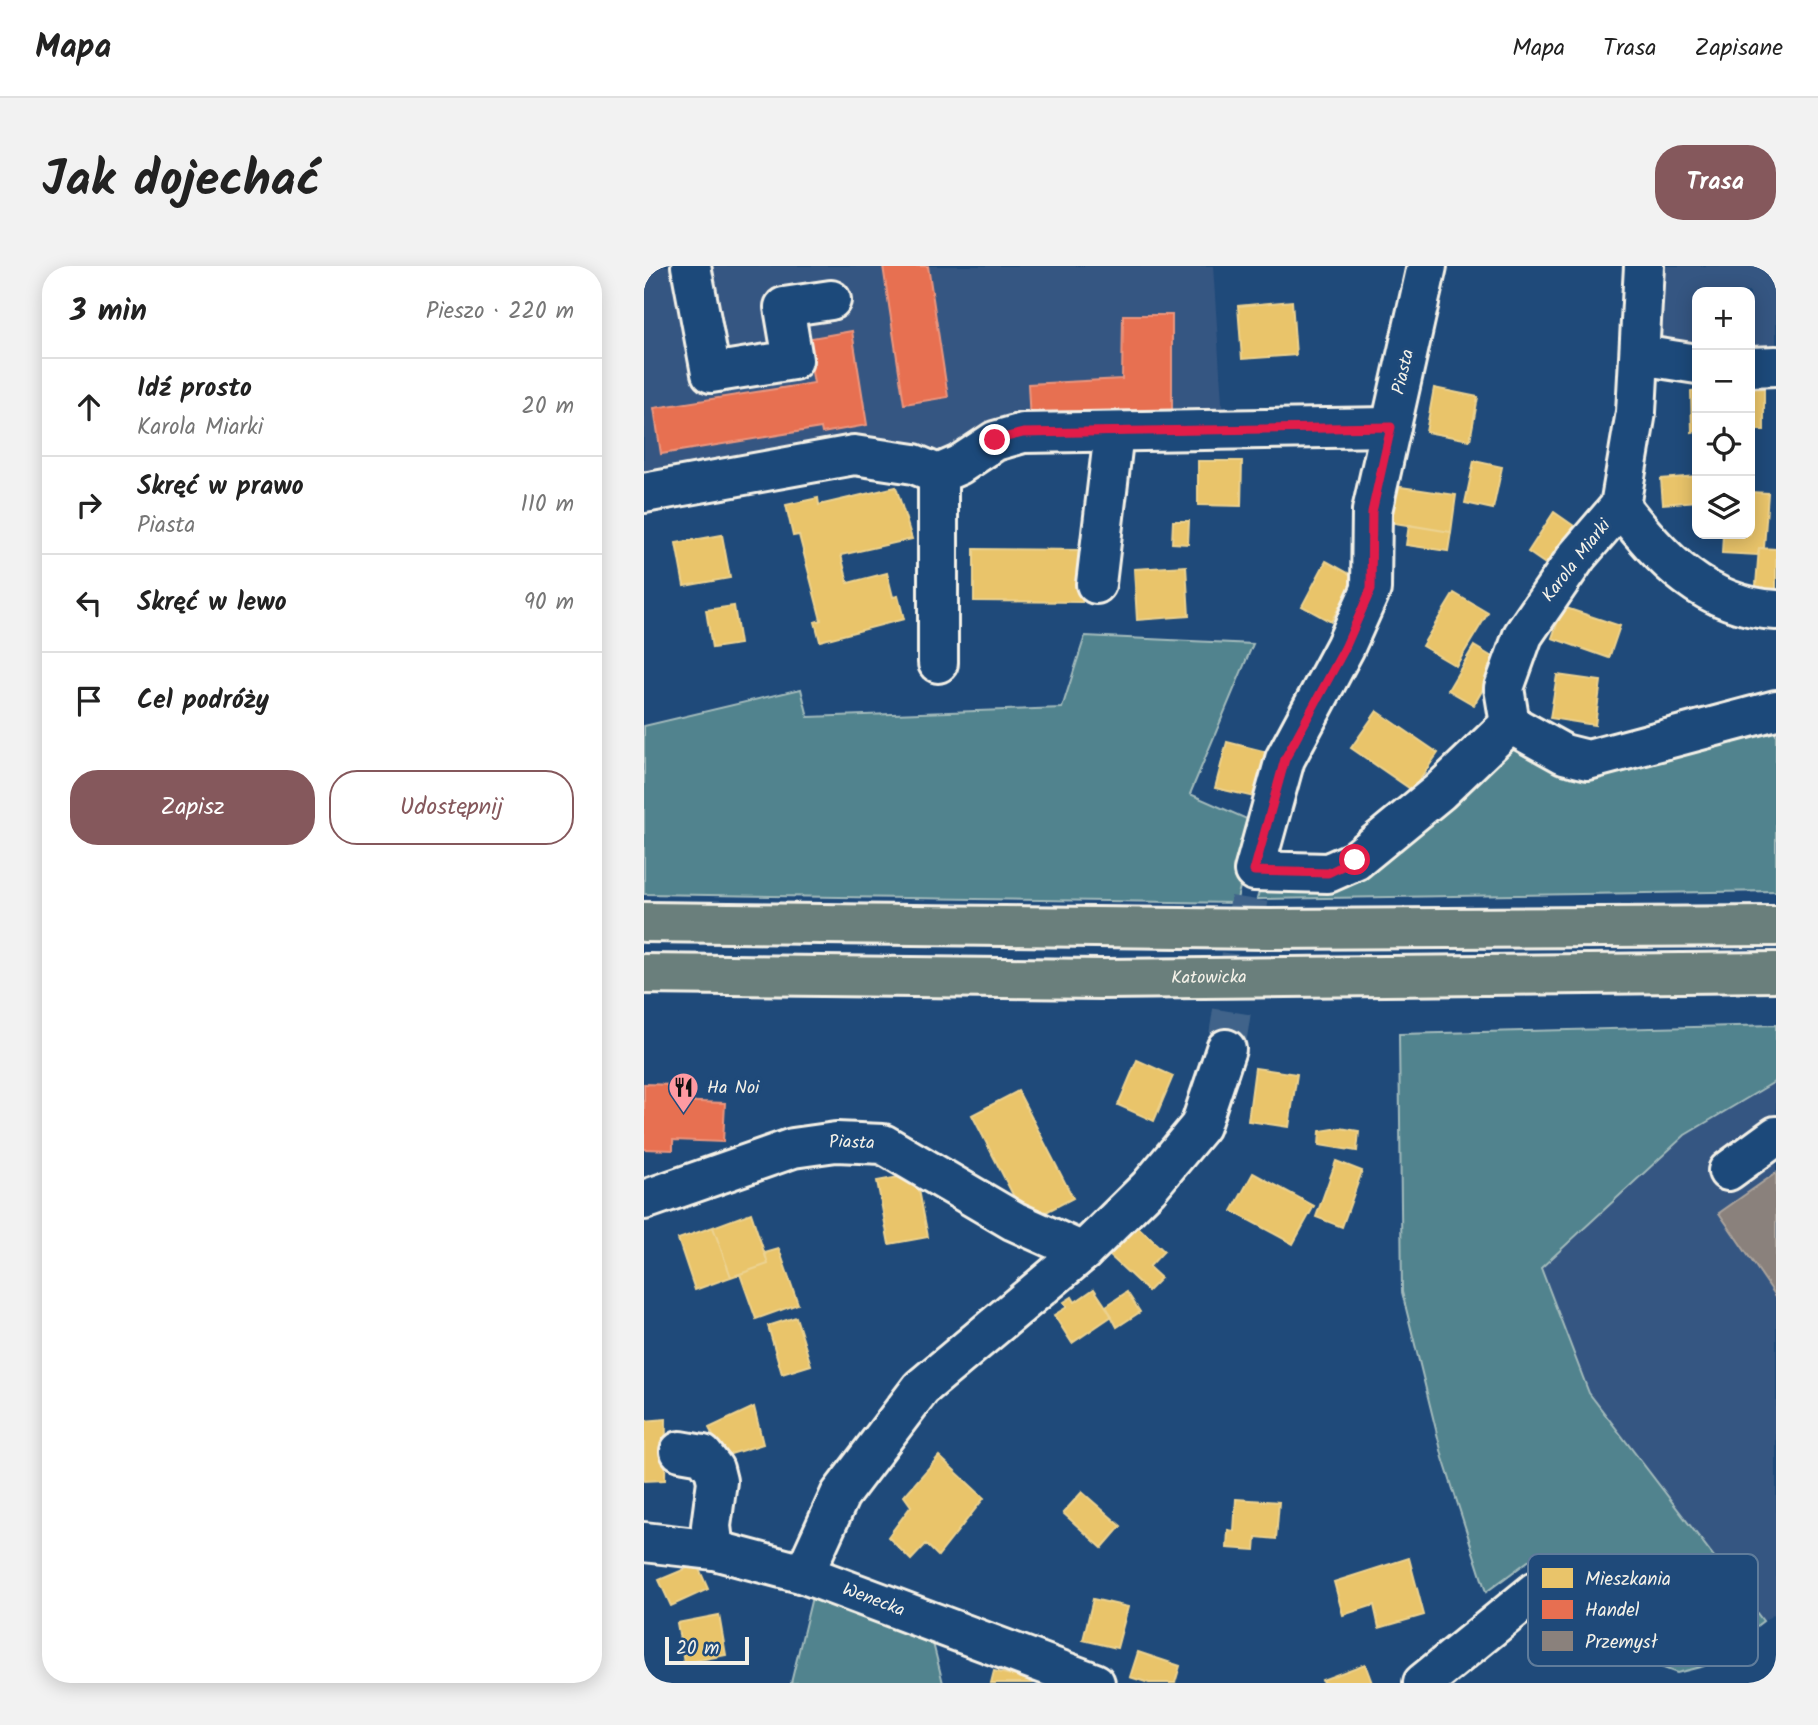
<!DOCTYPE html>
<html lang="pl">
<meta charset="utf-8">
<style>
body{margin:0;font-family:Kalam,sans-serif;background:#f2f2f2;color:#222}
.controls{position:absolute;right:21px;top:21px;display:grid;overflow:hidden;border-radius:14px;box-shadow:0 4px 18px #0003}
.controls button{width:63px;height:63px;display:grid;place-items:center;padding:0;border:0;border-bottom:2px solid #e0e0e0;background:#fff;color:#222;font:35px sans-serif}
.scale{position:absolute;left:21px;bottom:18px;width:84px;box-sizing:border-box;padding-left:7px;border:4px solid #f4f1e8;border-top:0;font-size:19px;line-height:24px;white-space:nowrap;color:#f4f1e8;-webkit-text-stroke:5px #1f4a7a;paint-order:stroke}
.stop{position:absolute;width:21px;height:21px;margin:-16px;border:5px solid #e11d48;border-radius:50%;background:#fff}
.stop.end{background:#e11d48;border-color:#fff;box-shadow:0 2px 7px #0008}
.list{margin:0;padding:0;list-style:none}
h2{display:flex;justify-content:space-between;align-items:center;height:91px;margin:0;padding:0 28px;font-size:30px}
h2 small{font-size:23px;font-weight:400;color:#767676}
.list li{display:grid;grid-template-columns:46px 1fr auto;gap:21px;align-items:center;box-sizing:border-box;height:98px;padding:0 28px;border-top:2px solid #e0e0e0}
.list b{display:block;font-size:26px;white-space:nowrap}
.list p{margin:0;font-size:23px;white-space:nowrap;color:#767676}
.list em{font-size:23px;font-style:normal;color:#767676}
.actions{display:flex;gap:14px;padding:21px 28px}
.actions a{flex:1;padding:16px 0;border:2px solid #85585c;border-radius:28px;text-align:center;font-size:24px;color:#85585c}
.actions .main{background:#85585c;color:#fff}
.icon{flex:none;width:38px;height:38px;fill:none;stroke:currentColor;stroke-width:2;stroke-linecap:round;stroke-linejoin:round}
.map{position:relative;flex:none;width:1132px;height:1417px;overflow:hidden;border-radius:28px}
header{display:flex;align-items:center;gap:42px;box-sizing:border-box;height:98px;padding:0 35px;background:#fff;border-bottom:2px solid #e0e0e0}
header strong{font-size:33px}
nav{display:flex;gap:38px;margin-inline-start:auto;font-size:24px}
.intro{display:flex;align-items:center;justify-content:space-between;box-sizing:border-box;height:168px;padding:0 42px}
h1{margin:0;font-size:49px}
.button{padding:18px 32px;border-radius:28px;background:#85585c;color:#fff;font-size:24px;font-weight:700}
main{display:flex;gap:42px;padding:0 42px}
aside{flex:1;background:#fff;border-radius:28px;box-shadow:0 4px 18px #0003}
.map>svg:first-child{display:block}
</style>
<header>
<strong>Mapa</strong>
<nav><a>Mapa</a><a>Trasa</a><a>Zapisane</a></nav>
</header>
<div class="intro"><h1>Jak dojechać</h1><a class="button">Trasa</a></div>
<main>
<aside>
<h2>3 min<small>Pieszo · 220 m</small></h2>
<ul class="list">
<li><svg class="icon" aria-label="ahead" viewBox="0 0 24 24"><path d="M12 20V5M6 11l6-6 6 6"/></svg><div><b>Idź prosto</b><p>Karola Miarki</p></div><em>20 m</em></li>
<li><svg class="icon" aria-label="right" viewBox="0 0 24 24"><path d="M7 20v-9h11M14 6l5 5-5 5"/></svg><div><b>Skręć w prawo</b><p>Piasta</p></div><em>110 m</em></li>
<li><svg class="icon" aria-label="left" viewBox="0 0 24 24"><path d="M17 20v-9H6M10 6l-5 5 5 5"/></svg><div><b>Skręć w lewo</b></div><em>90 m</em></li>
<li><svg class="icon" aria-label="arrive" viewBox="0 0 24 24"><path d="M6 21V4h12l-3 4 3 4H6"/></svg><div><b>Cel podróży</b></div></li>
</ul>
<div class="actions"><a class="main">Zapisz</a><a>Udostępnij</a></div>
</aside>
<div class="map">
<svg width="1132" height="1417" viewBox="0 0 1132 1417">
<rect width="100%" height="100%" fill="#1f4a7a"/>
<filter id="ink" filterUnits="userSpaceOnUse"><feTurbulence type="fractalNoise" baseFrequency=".0143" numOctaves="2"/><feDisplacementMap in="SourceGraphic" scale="14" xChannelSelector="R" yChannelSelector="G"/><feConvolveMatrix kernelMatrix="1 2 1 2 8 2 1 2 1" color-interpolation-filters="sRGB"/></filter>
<g filter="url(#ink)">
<path fill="#365682" d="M0,0H569L579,152L304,188L0,217Z
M1014,0H1132V89L1106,90V26H1053V88L1021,82L1013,65Z
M1132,815V1347L1119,1355L945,1127L897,1002L1041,869Z"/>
<path fill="#51838e" stroke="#a2babb" stroke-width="2" d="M441,370L609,378L546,528L612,557L592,637L0,628V460L157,423L164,451L418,442Z
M1132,456V625L613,633L618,614L689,615L872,479L926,506Z
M1132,759V815L1041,869L897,1002L945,1127L1119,1355L1060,1400L1033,1407L1000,1395L891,1290L842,1326L799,1192L758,1026L755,768Z
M168,1331L287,1369L299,1417H147Z"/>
<path fill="#e9c46a" stroke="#ecd290" stroke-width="2" d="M648,35L652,89L598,93L594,40Z
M790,122L834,131L826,174L782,166Z
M1120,122V164H1106V123Z
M1053,124V165L1048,166L1047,125Z
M554,195H598L597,240L554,239Z
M830,195L858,201L849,243L821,237Z
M1053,210V235L1019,238L1017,213Z
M750,220L812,229L807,266L744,256Z
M252,221L268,273L197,289L204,317L243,307L249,331L254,330L260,353L176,375L171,356L177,354L155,269L149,270L142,239L174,232L175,239Z
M1106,226L1124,227L1120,282H1115L1114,289L1078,287L1079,268H1106Z
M910,246L930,260L903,299L884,286Z
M529,255H545L544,278L528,277Z
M765,259L807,266L804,285L762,279Z
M78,269L86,312L40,320L32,277Z
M1115,282L1132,283V332L1111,331Z
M330,283L438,284V336L330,335Z
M682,295L711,311L687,356L658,340Z
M542,300L545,350L493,354L490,303Z
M810,327L844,347L812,400L778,380Z
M90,340L96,378L68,382L62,344Z
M919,341L976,360L965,392L908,372Z
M830,380L855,395L830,439L804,424Z
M913,409L957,415L951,459L906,452Z
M733,445L794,487L768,524L707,482Z
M583,476L627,487L615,532L571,522Z
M493,794L529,810L510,855L474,839Z
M611,802L653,808L645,861L604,855Z
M374,825L429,932L383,956L328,849Z
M696,862L715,865L713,885L675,879L676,865Z
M692,895L718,905L698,961L672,951Z
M609,907L670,940L649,978L588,945Z
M272,908L284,971L245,978L233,915Z
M107,947L124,998L87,1011L69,961Z
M493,960L520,985L505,1001L517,1012L504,1025L464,988Z
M69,961L87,1011L51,1024L34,973Z
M135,983L154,1038L112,1053L96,1008L124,998L121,987Z
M450,1023L468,1050L428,1077L410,1049L423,1041L420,1036L428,1031L431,1036Z
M483,1026L496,1046L473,1061L462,1040Z
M152,1051L167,1099L138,1108L124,1060Z
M110,1141L119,1178L80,1190L65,1162Z
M22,1153L21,1214L0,1215V1155Z
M295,1190L340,1232L294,1290L282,1278L267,1294L244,1271L267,1240L260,1230Z
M438,1226L477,1260L458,1282L419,1247Z
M592,1233L635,1236L632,1273L612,1271L611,1284L583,1282L584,1264L590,1265Z
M765,1292L780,1349L735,1362L730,1339L699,1349L690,1316Z
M53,1298L64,1323L27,1340L15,1314Z
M449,1333L484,1341L473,1382L439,1374Z
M75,1349L82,1389L40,1397L33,1357Z
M494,1386L536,1400L531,1417H505L486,1411Z
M721,1398L728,1417H679L678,1414Z
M350,1405L402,1417H347Z"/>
<path fill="#e76f51" stroke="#eb967e" stroke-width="2" d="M239,0H284L304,131L260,138Z
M479,49H528V150L386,157L384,118L478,113Z
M208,65L223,159L178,167L177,162L17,188L10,142L170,117L162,73Z
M0,818L31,819L30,835L81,837L79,876L29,874V884L0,883Z"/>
<path fill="#8a817c" stroke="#aaa39c" stroke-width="2" d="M1132,907V1030L1075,947Z"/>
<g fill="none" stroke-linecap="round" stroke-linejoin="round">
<path stroke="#3f638a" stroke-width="38" stroke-dasharray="38 19" stroke-linecap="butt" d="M582,783L610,605"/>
<defs>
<g id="minor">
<path d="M47,0L67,107L149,94L140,41L187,34"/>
<path d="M783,0L728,245L727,323L701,381L641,493L610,605L684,607L711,595L795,526L866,458"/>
<path d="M1000,0L992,146L976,240L933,290L879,369L860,422L866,458L920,488L944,494L1132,444"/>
<path d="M996,89L1053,98"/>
<path d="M1106,101L1132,100"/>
<path d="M294,208V397"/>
<path d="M0,227L210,189L270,198L294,208L315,199L351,175L379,167L747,161"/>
<path d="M976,240C1018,293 1060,340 1132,344"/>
<path d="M452,318L470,166"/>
<path d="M1084,905L1132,870"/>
<path id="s1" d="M0,934L149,882L192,876L239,878L370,955L439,986"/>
<path d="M36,1185L59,1189L70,1203L73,1215L67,1260L70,1284"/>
<path id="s2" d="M0,1276L70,1284L160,1308L451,1417"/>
<path d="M160,1308L196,1229L277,1122L439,986L505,921L556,860L582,783"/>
<path d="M779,1417L892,1325"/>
</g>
<g id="major">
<path d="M0,656L624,663L1132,660"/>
<path id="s3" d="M0,708L458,713L1132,706"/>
</g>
</defs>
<use href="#minor" stroke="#f4f1e8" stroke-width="44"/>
<use href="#major" stroke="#f4f1e8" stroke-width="44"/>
<use href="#minor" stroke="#1f4a7a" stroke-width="38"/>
<use href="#major" stroke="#6b7f7c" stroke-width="38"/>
</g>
</g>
<g fill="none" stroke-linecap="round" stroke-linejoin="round" filter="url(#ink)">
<path stroke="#e11d48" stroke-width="9" d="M351,174L379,167L747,161L728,246L727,323L701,382L641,493L610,605L684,607L711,594"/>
</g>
<defs>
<symbol id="restaurant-pin" viewBox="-11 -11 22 30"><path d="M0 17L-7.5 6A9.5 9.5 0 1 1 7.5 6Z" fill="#ff9aa2" stroke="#1f4a7a"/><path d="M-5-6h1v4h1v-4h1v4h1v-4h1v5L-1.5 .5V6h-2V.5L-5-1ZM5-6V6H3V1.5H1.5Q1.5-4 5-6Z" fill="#111"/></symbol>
</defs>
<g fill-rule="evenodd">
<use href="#restaurant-pin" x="22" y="804" width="35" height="47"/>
</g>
<g text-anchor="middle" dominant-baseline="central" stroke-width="7" stroke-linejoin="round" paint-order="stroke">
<g font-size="18" fill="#f4f1e8" stroke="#1f4a7a">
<text transform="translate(760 106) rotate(-77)">Piasta</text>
<text transform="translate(933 295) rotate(-52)">Karola Miarki</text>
<text stroke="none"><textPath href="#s3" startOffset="565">Katowicka</textPath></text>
<text stroke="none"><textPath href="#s1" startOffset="217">Piasta</textPath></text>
<text stroke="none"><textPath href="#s2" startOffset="238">Wenecka</textPath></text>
</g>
<g font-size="18" fill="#f4f1e8" stroke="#1f4a7a" text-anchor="start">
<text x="63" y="822">Ha Noi</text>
</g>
</g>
<rect x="884" y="1288" width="230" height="112" rx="10" fill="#1f4a7a" stroke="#5f7c9b" stroke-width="2"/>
<rect x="898" y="1302" width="31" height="20" fill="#e9c46a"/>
<rect x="898" y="1334" width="31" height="19" fill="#e76f51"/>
<rect x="898" y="1365" width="31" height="20" fill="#8a817c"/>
<g font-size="19" fill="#f4f1e8">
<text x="941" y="1319">Mieszkania</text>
<text x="941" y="1350">Handel</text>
<text x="941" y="1382">Przemysł</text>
</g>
</svg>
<div class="controls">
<button>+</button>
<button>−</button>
<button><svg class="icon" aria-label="locate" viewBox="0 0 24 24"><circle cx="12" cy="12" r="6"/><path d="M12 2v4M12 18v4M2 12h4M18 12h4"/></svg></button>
<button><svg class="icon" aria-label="layers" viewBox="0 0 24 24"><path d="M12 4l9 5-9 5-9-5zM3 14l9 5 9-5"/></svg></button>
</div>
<div class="scale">20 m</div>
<div class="stop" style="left:711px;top:594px"></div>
<div class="stop end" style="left:351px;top:174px"></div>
</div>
</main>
